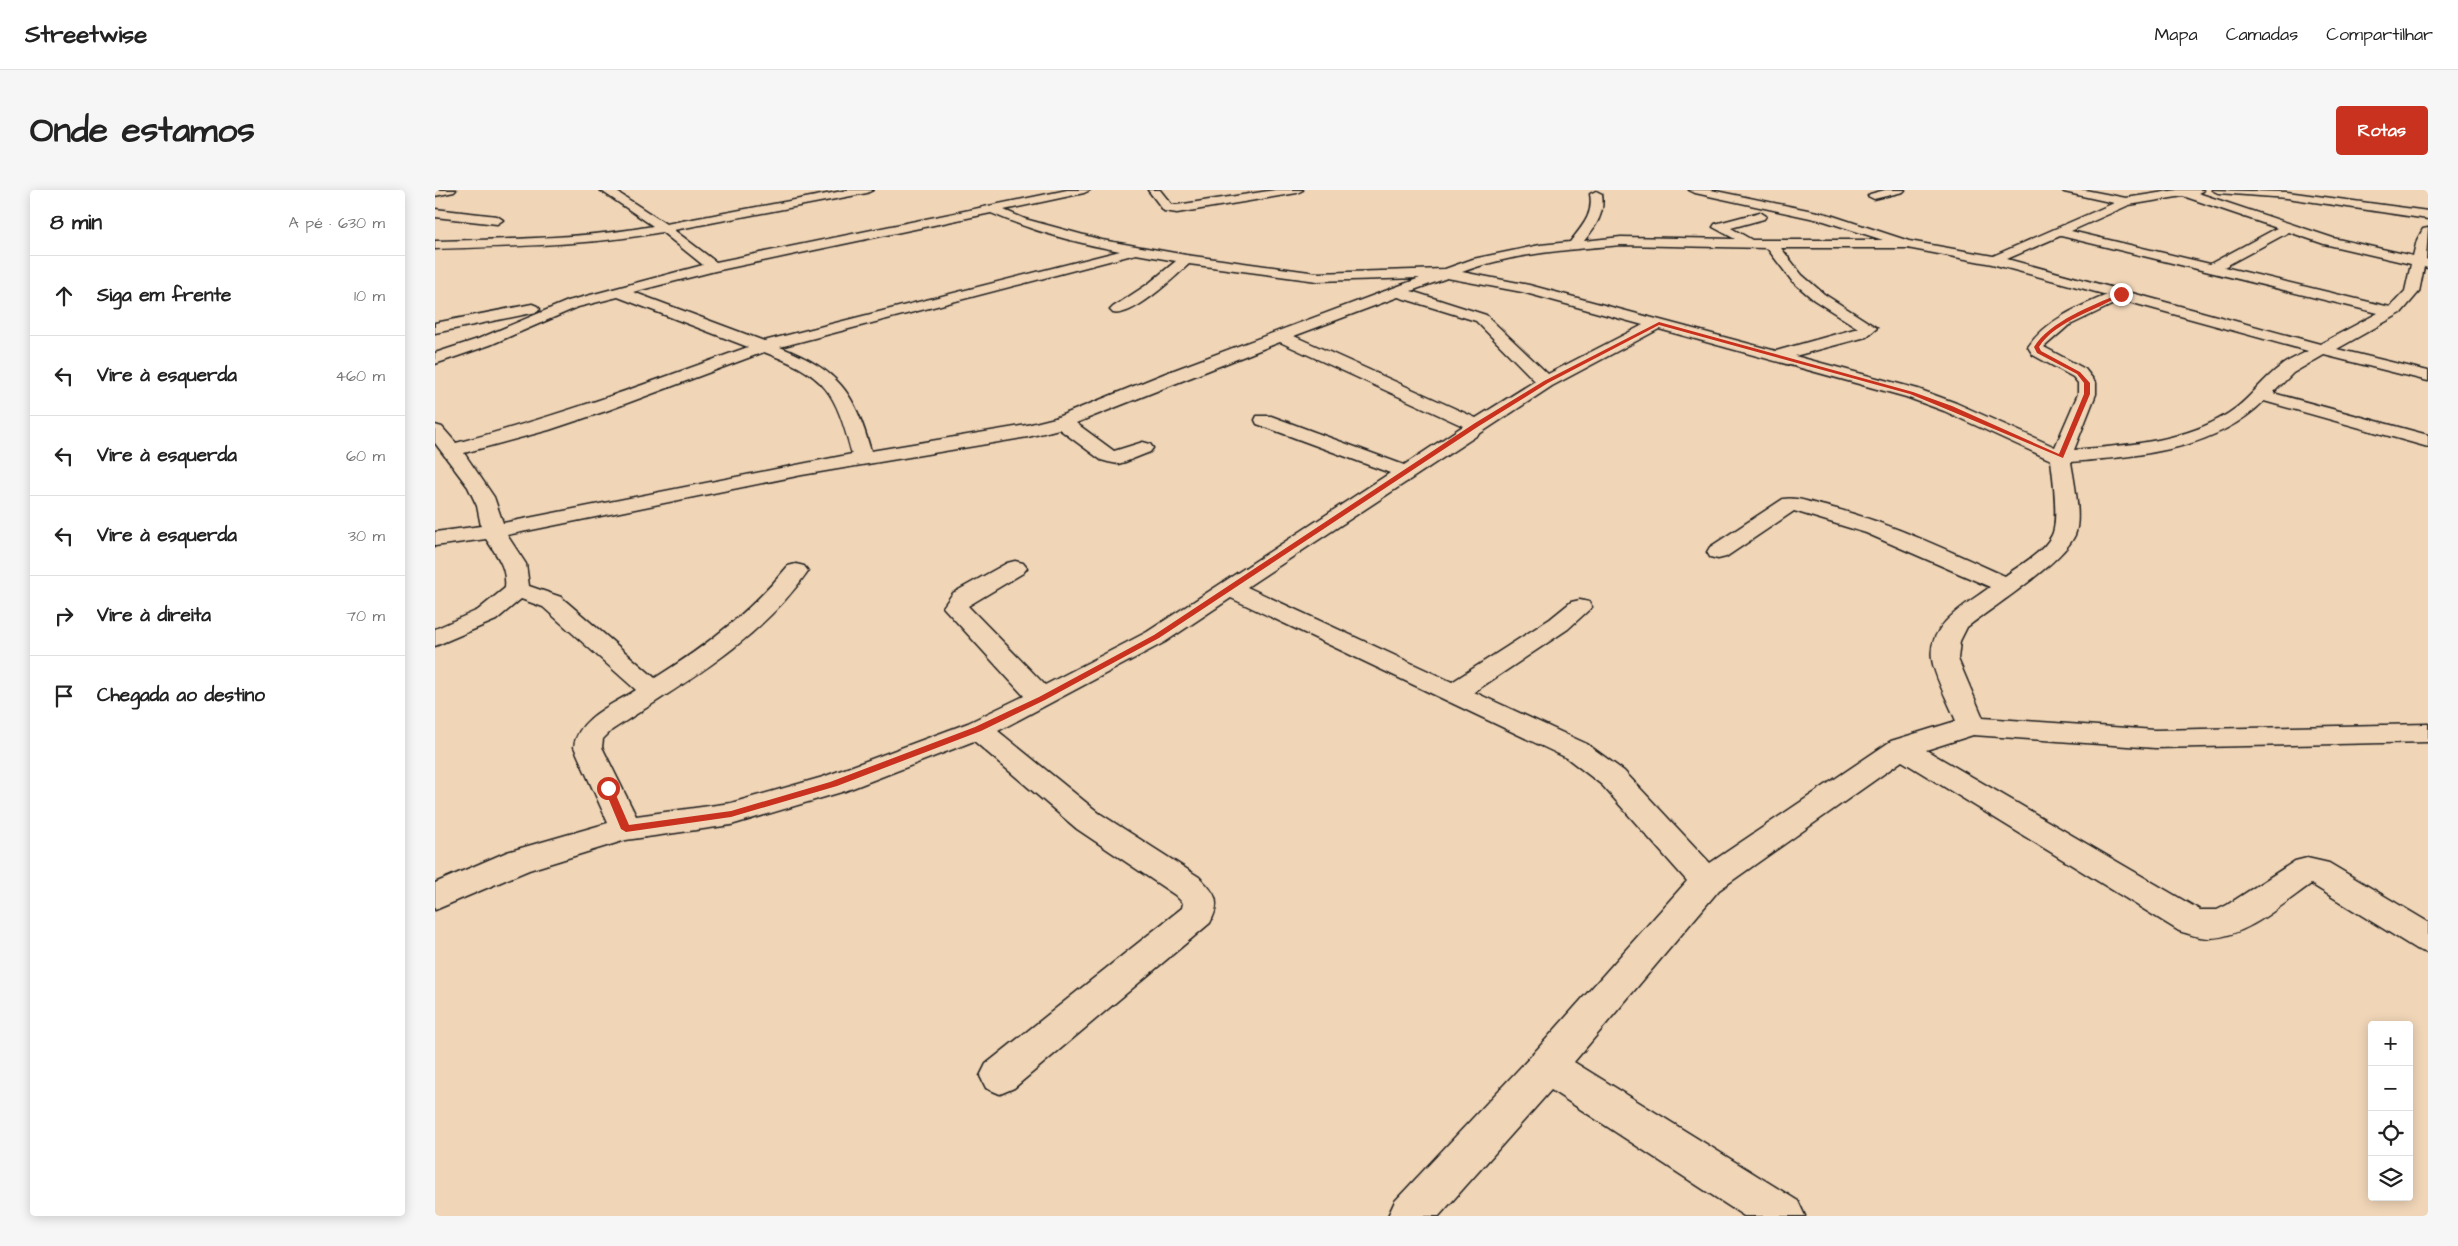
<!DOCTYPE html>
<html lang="pt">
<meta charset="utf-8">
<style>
body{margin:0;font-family:"Architects Daughter",sans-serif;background:#f6f6f6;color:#222}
.controls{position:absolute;right:15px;bottom:15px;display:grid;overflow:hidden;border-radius:5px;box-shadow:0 2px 12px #0003}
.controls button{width:45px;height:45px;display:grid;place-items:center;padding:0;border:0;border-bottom:1px solid #e0e0e0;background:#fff;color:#222;font:25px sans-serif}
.stop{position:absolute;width:15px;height:15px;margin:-11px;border:4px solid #c8321e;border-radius:50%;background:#fff}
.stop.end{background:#c8321e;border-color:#fff;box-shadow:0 1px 5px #0008}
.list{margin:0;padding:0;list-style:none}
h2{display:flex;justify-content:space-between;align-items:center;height:65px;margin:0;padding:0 20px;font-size:21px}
h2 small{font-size:16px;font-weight:400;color:#767676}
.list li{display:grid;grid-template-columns:32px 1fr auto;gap:15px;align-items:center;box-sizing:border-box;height:80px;padding:0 20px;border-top:1px solid #e0e0e0}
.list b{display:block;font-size:19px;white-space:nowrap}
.list em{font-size:16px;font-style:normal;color:#767676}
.icon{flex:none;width:28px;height:28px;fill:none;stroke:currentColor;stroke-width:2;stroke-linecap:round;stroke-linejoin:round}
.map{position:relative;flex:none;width:1993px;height:1026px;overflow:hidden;border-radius:5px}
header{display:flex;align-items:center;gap:30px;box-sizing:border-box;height:70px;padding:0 25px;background:#fff;border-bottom:1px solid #e0e0e0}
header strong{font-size:24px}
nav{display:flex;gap:28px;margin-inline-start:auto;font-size:18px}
.intro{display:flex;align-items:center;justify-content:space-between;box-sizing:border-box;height:120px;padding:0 30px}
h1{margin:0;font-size:35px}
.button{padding:12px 22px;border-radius:5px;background:#c8321e;color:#fff;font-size:18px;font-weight:700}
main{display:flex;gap:30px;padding:0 30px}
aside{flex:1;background:#fff;border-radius:5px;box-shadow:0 2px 12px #0003}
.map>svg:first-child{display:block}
</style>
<header>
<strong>Streetwise</strong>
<nav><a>Mapa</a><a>Camadas</a><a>Compartilhar</a></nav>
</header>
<div class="intro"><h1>Onde estamos</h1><a class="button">Rotas</a></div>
<main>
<aside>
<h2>8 min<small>A pé · 630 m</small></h2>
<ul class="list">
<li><svg class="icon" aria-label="ahead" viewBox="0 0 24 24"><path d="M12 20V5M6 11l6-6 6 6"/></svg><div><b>Siga em frente</b></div><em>10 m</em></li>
<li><svg class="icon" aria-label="left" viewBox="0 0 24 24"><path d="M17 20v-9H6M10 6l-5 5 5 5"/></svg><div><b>Vire à esquerda</b></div><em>460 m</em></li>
<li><svg class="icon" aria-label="left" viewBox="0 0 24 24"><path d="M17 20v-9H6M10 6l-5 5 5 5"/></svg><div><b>Vire à esquerda</b></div><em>60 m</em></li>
<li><svg class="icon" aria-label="left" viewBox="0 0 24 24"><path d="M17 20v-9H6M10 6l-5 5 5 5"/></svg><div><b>Vire à esquerda</b></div><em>30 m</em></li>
<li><svg class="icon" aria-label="right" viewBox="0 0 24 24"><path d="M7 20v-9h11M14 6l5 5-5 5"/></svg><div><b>Vire à direita</b></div><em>70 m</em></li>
<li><svg class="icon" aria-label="arrive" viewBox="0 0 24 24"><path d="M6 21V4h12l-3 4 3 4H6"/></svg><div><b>Chegada ao destino</b></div></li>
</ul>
</aside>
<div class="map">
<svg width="1993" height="1026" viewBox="0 0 1993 1026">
<rect width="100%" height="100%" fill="#f0d5b7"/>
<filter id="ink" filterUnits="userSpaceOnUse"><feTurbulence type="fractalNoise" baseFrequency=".02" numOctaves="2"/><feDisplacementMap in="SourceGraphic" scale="10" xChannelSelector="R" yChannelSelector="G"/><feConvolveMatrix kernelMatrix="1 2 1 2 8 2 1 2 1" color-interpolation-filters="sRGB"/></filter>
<g filter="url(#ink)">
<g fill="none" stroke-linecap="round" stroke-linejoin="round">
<defs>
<path id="minor" d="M0,0H21L19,2L0,6Z
M165,0H179L231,34L413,0H438L432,3L239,40L281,72L632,0H655L649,3L569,20L590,29L667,50L751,65L882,83L1010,79L1038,69L1105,55L1135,52C1147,36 1159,25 1155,4L1161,1L1167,4C1170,24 1161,36 1149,51L1186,47L1300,49L1278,37L1280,34L1325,22L1331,26L1329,29L1296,38L1317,50H1448L1389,31L1260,3L1254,0H1276L1392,24L1474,51L1558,66L1679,13L1629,2L1627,0H1650L1691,8L1742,0H1769L1763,3L1898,48L1978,66L1982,50L1988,39L1993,38L1991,69L1993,70V78L1989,77L1984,102L1966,123L1902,159L1993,181V191L1889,165L1858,183L1838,203L1993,245V257L1829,211C1779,261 1703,266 1636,272C1639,291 1647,328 1640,345C1628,372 1558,417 1532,437L1525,451L1523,469L1548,528L1720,540L1993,534V552L1720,558L1538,545L1491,560L1765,720H1782L1792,715L1860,671L1872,668L1894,673L1993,732V763L1981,759L1876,694C1847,714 1812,747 1774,748C1764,748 1754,744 1744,741L1467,571L1284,700L1139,872L1363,1011L1370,1026H1309L1116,900L1004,1026H953L960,1011L1098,864L1252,691L1167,595L1132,568L796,408L730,452L563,541L664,623L764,687C780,703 787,711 775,733L579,898L565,904L551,898L545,886L551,874L747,718L748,713L740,705L642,639L539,551L410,601L296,635L191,650L94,680L0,720V693L72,662L173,633L139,557C142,528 179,514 201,500L108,417L86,409L61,430L0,456V439L43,420L70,398C72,377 62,366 51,349L0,356V342L46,336L42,316L33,297L0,253V235L7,237L21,253C121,227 217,192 313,157L183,107L143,117L55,155L0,174V163L43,149L133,111L268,75L227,42C152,56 76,56 0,59V51C72,49 147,49 218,36ZM1748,6L1842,38L1775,74L1636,41L1694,15ZM556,23C597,41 641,53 685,61L329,151L198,102L280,81ZM1854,42L1889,54L1976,74L1970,101L1955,117L1789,77ZM1625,46H1626L1943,123L1885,154L1572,69ZM1186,55L1332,58L1357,91L1379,110L1423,138L1341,161L1094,95L1027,82C1077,63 1133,60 1186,55ZM1346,58H1472L1557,74L1672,105C1643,117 1611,130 1593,157L1598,165L1638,187L1643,193V204L1620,257L1521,213L1483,199L1360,166L1431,147L1442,138L1389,104L1367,85ZM701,64L741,71L713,94L678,117L675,120L678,123C697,128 740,87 754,74L882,91L985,88L731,183L620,228L592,235L436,261C419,201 404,181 345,157ZM1012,88L1087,102L1208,135L1113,184L1051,125L976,101ZM963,107L1041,131L1100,191L1041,228L859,146ZM1687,110L1873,161C1864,166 1853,170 1846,176C1829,188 1817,206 1801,218C1756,252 1693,255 1639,260L1661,204V193L1650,179L1609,157L1633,136ZM1224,139L1471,207L1509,221L1616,270C1618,287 1624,330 1617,345C1608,363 1586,374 1570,386C1509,359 1448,329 1382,314C1371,311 1360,307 1348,309L1275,357L1272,362L1275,367L1283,369L1291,367L1359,321L1431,343L1555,397C1532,414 1492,435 1497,469C1499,486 1515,515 1521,531L1456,551L1275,673L1189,581L1152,554L1039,502L1133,439L1157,417L1154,412L1145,410L1136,412L1115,429L1017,492L812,397L1117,196ZM845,152L1028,236L969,275L836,226H822L820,230L822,234L955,283L712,442L610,495L533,416L588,383L592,378L588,373L580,371L572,373L518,403L508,417L589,506L533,533L388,587L296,613L201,626L167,557L168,549L177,540C247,494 324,452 373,381L369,376L361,374L353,376C315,422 271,456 220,488L126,407L94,396L91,374L72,345L367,285L593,247L624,239L666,270L673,272L683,274L690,272L715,262L718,258L715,254L708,252L679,261L641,233ZM329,162C392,186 400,201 417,264L68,333L59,307L29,263L114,240L171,221Z
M713,0H725L737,15H742L840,0H868L862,3L742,23L729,21Z
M1450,0H1470L1468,2L1439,9L1433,6L1435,4Z
M1777,0L1852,2L1993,21V29L1852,8L1783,3Z
M0,19L62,26L68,30L62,34L0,27Z
M97,114L102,116L105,119L102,122L0,143V133Z"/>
</defs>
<use href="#minor" stroke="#1c1c1c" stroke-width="3"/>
<use href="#minor" fill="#f0d5b7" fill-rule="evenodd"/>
</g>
</g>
<path fill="#c8321e" d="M1684,104H1688C1663,120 1620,131 1604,157L1606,161L1645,182L1655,193V204L1628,268L1475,204L1224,135L1113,193L1044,236L724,448L610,510L546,541L402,596L296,627L191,642L186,639L169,598L173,595L177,596L194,635L296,621L395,592L540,537L604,507L719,445L1040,233L1109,191L1224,132L1478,202L1517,216L1624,264L1649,204V193L1642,184L1602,163L1599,157C1614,132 1658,115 1684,104Z"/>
</svg>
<div class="controls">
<button>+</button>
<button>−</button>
<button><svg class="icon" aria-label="locate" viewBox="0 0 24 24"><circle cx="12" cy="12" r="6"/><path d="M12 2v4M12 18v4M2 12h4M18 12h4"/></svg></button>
<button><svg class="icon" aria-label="layers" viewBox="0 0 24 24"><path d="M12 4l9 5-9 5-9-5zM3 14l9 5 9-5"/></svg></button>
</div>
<div class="stop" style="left:173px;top:598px"></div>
<div class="stop end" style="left:1686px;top:104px"></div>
</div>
</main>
